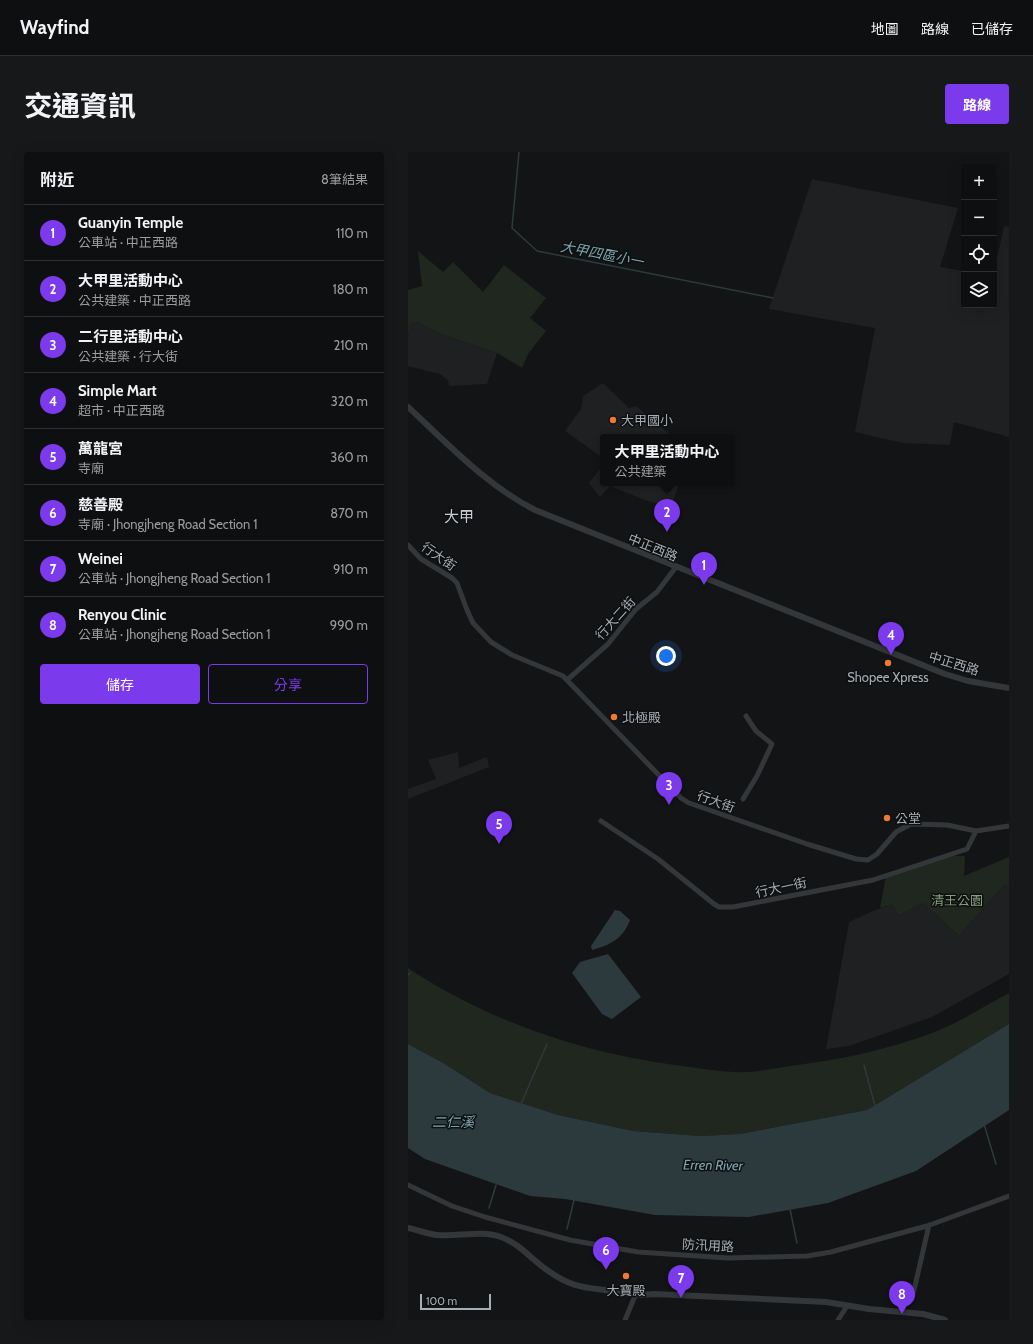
<!DOCTYPE html>
<html lang="zh-TW">
<meta charset="utf-8">
<style>
body{margin:0;font-family:Cabin,"Noto Sans TC",sans-serif;background:#171819;color:#f1f3f6}
.controls{position:absolute;right:12px;top:12px;display:grid;overflow:hidden;border-radius:4px;box-shadow:0 4px 16px #0002}
.controls button{width:36px;height:36px;display:grid;place-items:center;padding:0;border:0;border-bottom:1px solid #2e2f30;background:#0e0f10;color:#f1f3f6;font:20px sans-serif}
.scale{position:absolute;left:12px;bottom:10px;width:71px;box-sizing:border-box;padding-left:4px;border:2px solid #a5aeb5;border-top:0;font-size:11px;line-height:14px;white-space:nowrap;color:#a5aeb5;-webkit-text-stroke:3px #0e0f10;paint-order:stroke}
.you{position:absolute;left:258px;top:504px;width:14px;height:14px;margin:-10px;border:3px solid #fff;border-radius:50%;background:#1a73e8;box-shadow:0 0 0 6px #1a73e833}
.badge{display:grid;place-items:center;width:26px;height:26px;border-radius:50%;background:#7c3aed;color:#fff;font-size:13px;font-weight:700}
.pin{position:absolute;translate:-50% -33px;filter:drop-shadow(0 1px 2px #0008)}
.pin::after{content:'';position:absolute;top:21px;width:14px;height:12px;background:inherit;clip-path:polygon(0 0,100% 0,50% 100%)}
.popup{position:absolute;left:192px;top:282px;width:134px;height:52px;box-sizing:border-box;display:grid;place-content:center;border-radius:4px;background:#0e0f10;filter:drop-shadow(0 1px 3px #0005);font-size:13px;white-space:nowrap;color:#9b9c9f}
.popup b{font-size:15px;color:#f1f3f6}
.popup::after{content:'';position:absolute;left:50%;top:100%;margin-left:-8px;border:8px solid transparent;border-top-color:#0e0f10}
.list{margin:0;padding:0;list-style:none}
h2{display:flex;justify-content:space-between;align-items:center;height:52px;margin:0;padding:0 16px;font-size:17px}
h2 small{font-size:13px;font-weight:400;color:#9b9c9f}
.list li{display:grid;grid-template-columns:26px 1fr auto;gap:12px;align-items:center;box-sizing:border-box;height:56px;padding:0 16px;border-top:1px solid #2e2f30}
.list b{display:block;font-size:15px;white-space:nowrap}
.list p{margin:0;font-size:13px;white-space:nowrap;color:#9b9c9f}
.list em{font-size:13px;font-style:normal;color:#9b9c9f}
.actions{display:flex;gap:8px;padding:12px 16px}
.actions a{flex:1;padding:9px 0;border:1px solid #7c3aed;border-radius:4px;text-align:center;font-size:14px;color:#7c3aed}
.actions .main{background:#7c3aed;color:#fff}
.icon{flex:none;width:22px;height:22px;fill:none;stroke:currentColor;stroke-width:2;stroke-linecap:round;stroke-linejoin:round}
.map{position:relative;flex:none;width:601px;height:1168px;overflow:hidden;border-radius:4px}
header{display:flex;align-items:center;gap:24px;box-sizing:border-box;height:56px;padding:0 20px;background:#0e0f10;border-bottom:1px solid #2e2f30}
header strong{font-size:19px}
nav{display:flex;gap:22px;margin-inline-start:auto;font-size:14px}
.intro{display:flex;align-items:center;justify-content:space-between;box-sizing:border-box;height:96px;padding:0 24px}
h1{margin:0;font-size:28px}
.button{padding:10px 18px;border-radius:4px;background:#7c3aed;color:#fff;font-size:14px;font-weight:700}
main{display:flex;gap:24px;padding:0 24px}
aside{flex:1;background:#0e0f10;border-radius:4px;box-shadow:0 4px 16px #0002}
.map>svg:first-child{display:block}
</style>
<header>
<strong>Wayfind</strong>
<nav><a>地圖</a><a>路線</a><a>已儲存</a></nav>
</header>
<div class="intro"><h1>交通資訊</h1><a class="button">路線</a></div>
<main>
<aside>
<h2>附近<small>8筆結果</small></h2>
<ul class="list">
<li><span class="badge">1</span><div><b>Guanyin Temple</b><p>公車站 · 中正西路</p></div><em>110 m</em></li>
<li><span class="badge">2</span><div><b>大甲里活動中心</b><p>公共建築 · 中正西路</p></div><em>180 m</em></li>
<li><span class="badge">3</span><div><b>二行里活動中心</b><p>公共建築 · 行大街</p></div><em>210 m</em></li>
<li><span class="badge">4</span><div><b>Simple Mart</b><p>超市 · 中正西路</p></div><em>320 m</em></li>
<li><span class="badge">5</span><div><b>萬龍宮</b><p>寺廟</p></div><em>360 m</em></li>
<li><span class="badge">6</span><div><b>慈善殿</b><p>寺廟 · Jhongjheng Road Section 1</p></div><em>870 m</em></li>
<li><span class="badge">7</span><div><b>Weinei</b><p>公車站 · Jhongjheng Road Section 1</p></div><em>910 m</em></li>
<li><span class="badge">8</span><div><b>Renyou Clinic</b><p>公車站 · Jhongjheng Road Section 1</p></div><em>990 m</em></li>
</ul>
<div class="actions"><a class="main">儲存</a><a>分享</a></div>
</aside>
<div class="map">
<svg width="601" height="1168" viewBox="0 0 601 1168">
<rect width="100%" height="100%" fill="#131415"/>
<path fill="#1f2022" d="M404,27L550,56L532,115L556,119V153H586V120L596,74L601,75V285L546,270L542,293L495,291L447,280L467,176L361,157Z
M10,170L30,181L89,201L79,232L41,234L40,228L32,222L0,214V185L2,172Z
M195,231L221,256L228,254L265,285H195V306L157,279L173,257L175,244Z
M195,313V331H271L263,356L237,348L202,334L192,345L181,331Z
M50,600L51,616L79,605L81,615L0,647V637L28,627L20,608Z
M596,733H601V822L524,865L441,894L418,897L441,770L467,758L484,753L491,763L515,751L551,784Z"/>
<path fill="#20271f" d="M10,99L35,120L45,110L75,140L96,113L138,146L122,166L138,179L120,202L114,216L89,201L30,181L10,170L2,172L0,185V138L14,134Z
M542,704H557L556,724L601,705V733H596L551,784L515,751L491,763L484,753L472,756L478,724Z
M0,816C81,870 178,902 274,914C296,917 319,921 341,920C354,919 368,916 382,914C430,908 479,898 524,881C551,871 576,854 601,841V872L459,958L332,982L292,984L225,979L150,963L82,941L37,912L0,892Z"/>
<path fill="#2d3a3d" d="M207,758L212,759L222,768C215,787 202,793 184,798L183,794Z
M200,802L233,845L204,867L194,862L164,821L172,810Z
M601,872V958L508,1019L420,1051L341,1065L247,1063L157,1047L122,1044L17,1007L0,996V892L37,912L82,941L150,963L225,979L292,984L332,982L459,958Z"/>
<g fill="none" stroke-linecap="round" stroke-linejoin="round">
<path stroke="#2d3a3d" stroke-width="1.5" d="M111,0L104,76L129,99L365,146
M0,823L2,821
M456,913L467,954
M113,952L139,892
M576,972L588,1012
M81,1056L88,1033
M382,1057L389,1091
M159,1077L166,1048"/>
<path stroke="#34373a" stroke-width="5" d="M0,393L13,407L44,426L49,431L59,458L65,471L83,490L104,503L155,524L273,646L281,651L399,692L448,707L460,708L469,702L488,680L503,672L539,673L568,679L601,674
M159,528L200,492L228,457L249,440L268,415
M335,647L349,624L364,592L348,579L338,564
M193,669L250,707L306,752L311,755H325L465,728L559,697L568,679
M0,1033L44,1054L77,1065L162,1088L230,1100L320,1106L399,1104L423,1100L519,1074L601,1044
M504,1147L521,1073
M217,1168L227,1144
M430,1168L439,1154"/>
<path stroke="#34373a" stroke-width="6" d="M0,255C40,292 78,333 127,358L537,522L560,529L601,536
M0,1076C10,1078 20,1082 29,1083C50,1085 73,1078 93,1085C112,1092 123,1107 139,1118C164,1136 176,1135 204,1139C221,1142 229,1144 246,1142L418,1150L461,1157L515,1162L537,1168"/>
</g>
<g fill="#ed7933" stroke="#0e0f10" stroke-width="1.5">
<circle cx="205" cy="268" r="4"/>
<circle cx="480" cy="511" r="4"/>
<circle cx="206" cy="565" r="4"/>
<circle cx="479" cy="666" r="4"/>
<circle cx="218" cy="1124" r="4"/>
</g>
<g text-anchor="middle" dominant-baseline="central" stroke-width="3" stroke-linejoin="round" paint-order="stroke">
<g font-size="13" fill="#a5aeb5" stroke="#0e0f10" text-anchor="start">
<text x="213" y="268">大甲國小</text>
<text x="480" y="525" text-anchor="middle">Shopee Xpress</text>
<text x="214" y="565">北極殿</text>
<text x="487" y="666">公堂</text>
<text x="218" y="1138" text-anchor="middle">大寶殿</text>
</g>
<g font-size="13" fill="#a5aeb5" stroke="#0e0f10">
<text transform="translate(245 395) rotate(22)">中正西路</text>
<text transform="translate(31 404) rotate(35)">行大街</text>
<text transform="translate(207 466) rotate(-48)">行大二街</text>
<text transform="translate(546 511) rotate(17)">中正西路</text>
<text transform="translate(308 649) rotate(20)">行大街</text>
<text transform="translate(373 735) rotate(-12)">行大一街</text>
<text transform="translate(300 1093) rotate(3)">防汛用路</text>
</g>
<g font-size="13" fill="#849f7c" stroke="#0e0f10">
<text x="549" y="748">清王公園</text>
</g>
<g font-size="14" font-style="italic" fill="#7ca6af" stroke="#0e0f10">
<text transform="translate(194 102) rotate(11)">大甲四區小一</text>
<text x="45" y="970">二仁溪</text>
<text transform="translate(305 1013) rotate(1)">Erren River</text>
</g>
<g font-size="15" fill="#c6ccd1" stroke="#0e0f10">
<text x="51" y="365">大甲</text>
</g>
</g>
</svg>
<div class="controls">
<button>+</button>
<button>−</button>
<button><svg class="icon" aria-label="locate" viewBox="0 0 24 24"><circle cx="12" cy="12" r="6"/><path d="M12 2v4M12 18v4M2 12h4M18 12h4"/></svg></button>
<button><svg class="icon" aria-label="layers" viewBox="0 0 24 24"><path d="M12 4l9 5-9 5-9-5zM3 14l9 5 9-5"/></svg></button>
</div>
<div class="scale">100 m</div>
<div class="you"></div>
<div class="pin badge" style="left:296px;top:433px">1</div>
<div class="pin badge" style="left:259px;top:380px">2</div>
<div class="popup"><b>大甲里活動中心</b>公共建築</div>
<div class="pin badge" style="left:261px;top:653px">3</div>
<div class="pin badge" style="left:483px;top:503px">4</div>
<div class="pin badge" style="left:91px;top:692px">5</div>
<div class="pin badge" style="left:198px;top:1118px">6</div>
<div class="pin badge" style="left:273px;top:1146px">7</div>
<div class="pin badge" style="left:494px;top:1162px">8</div>
</div>
</main>
